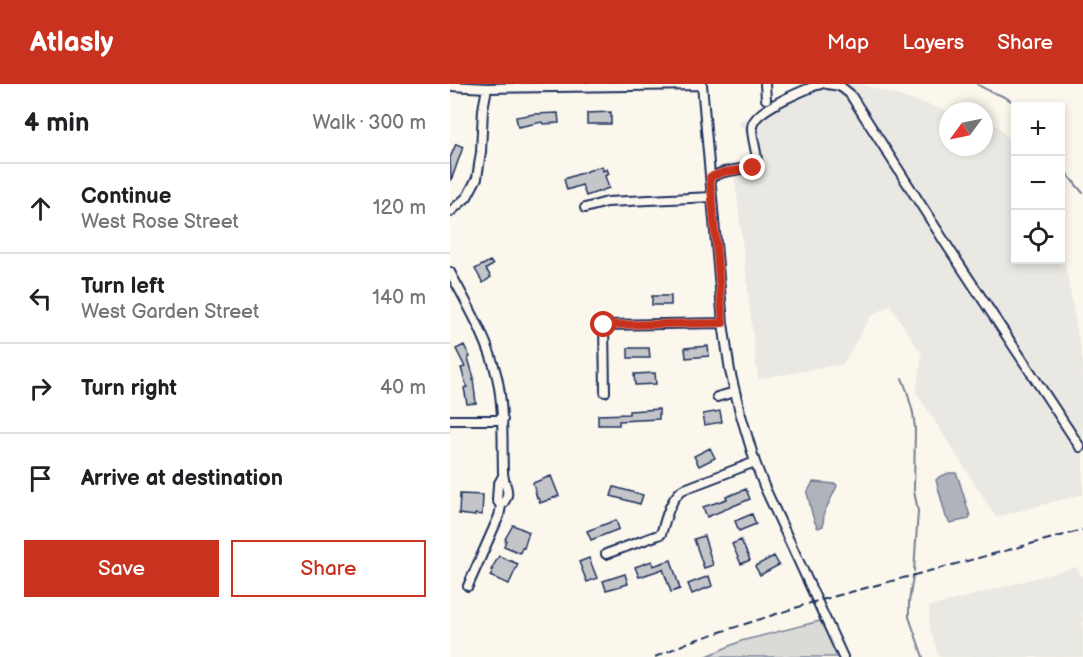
<!DOCTYPE html>
<meta charset="utf-8">
<style>
body{margin:0;font-family:"Balsamiq Sans",sans-serif;background:#f6f6f6;color:#202124}
.controls{position:absolute;right:18px;top:18px;display:grid;overflow:hidden;border-radius:0px;box-shadow:0 3px 9px #0003}
.controls button{width:54px;height:54px;display:grid;place-items:center;padding:0;border:0;border-bottom:2px solid #e0e0e0;background:#fff;color:#202124;font:30px sans-serif}
.compass{position:absolute;left:489px;top:18px;width:54px;height:54px;border-radius:50%;background:#fff;box-shadow:0 3px 9px #0003;rotate:237deg}
.stop{position:absolute;width:18px;height:18px;margin:-14px;border:4px solid #c8321e;border-radius:50%;background:#fff}
.stop.end{background:#c8321e;border-color:#fff;box-shadow:0 2px 6px #0008}
.list{margin:0;padding:0;list-style:none}
h2{display:flex;justify-content:space-between;align-items:center;height:78px;margin:0;padding:0 24px;font-size:26px}
h2 small{font-size:20px;font-weight:400;color:#757577}
.list li{display:grid;grid-template-columns:39px 1fr auto;gap:18px;align-items:center;box-sizing:border-box;height:90px;padding:0 24px;border-top:2px solid #e0e0e0}
.list b{display:block;font-size:22px;white-space:nowrap}
.list p{margin:0;font-size:20px;white-space:nowrap;color:#757577}
.list em{font-size:20px;font-style:normal;color:#757577}
.actions{display:flex;gap:12px;padding:18px 24px}
.actions a{flex:1;padding:14px 0;border:2px solid #c8321e;border-radius:0px;text-align:center;font-size:21px;color:#c8321e}
.actions .main{background:#c8321e;color:#fff}
.icon{flex:none;width:33px;height:33px;fill:none;stroke:currentColor;stroke-width:2;stroke-linecap:round;stroke-linejoin:round}
.map{position:relative;flex:none;width:633px;height:573px;overflow:hidden}
header{display:flex;align-items:center;gap:36px;box-sizing:border-box;height:84px;padding:0 30px;background:#c8321e;color:#fff}
header strong{font-size:28px}
nav{display:flex;gap:33px;margin-inline-start:auto;font-size:21px}
main{display:flex}
aside{flex:1;background:#fff}
.map>svg:first-child{display:block}
</style>
<header>
<strong>Atlasly</strong>
<nav><a>Map</a><a>Layers</a><a>Share</a></nav>
</header>
<main>
<aside>
<h2>4 min<small>Walk · 300 m</small></h2>
<ul class="list">
<li><svg class="icon" aria-label="ahead" viewBox="0 0 24 24"><path d="M12 20V5M6 11l6-6 6 6"/></svg><div><b>Continue</b><p>West Rose Street</p></div><em>120 m</em></li>
<li><svg class="icon" aria-label="left" viewBox="0 0 24 24"><path d="M17 20v-9H6M10 6l-5 5 5 5"/></svg><div><b>Turn left</b><p>West Garden Street</p></div><em>140 m</em></li>
<li><svg class="icon" aria-label="right" viewBox="0 0 24 24"><path d="M7 20v-9h11M14 6l5 5-5 5"/></svg><div><b>Turn right</b></div><em>40 m</em></li>
<li><svg class="icon" aria-label="arrive" viewBox="0 0 24 24"><path d="M6 21V4h12l-3 4 3 4H6"/></svg><div><b>Arrive at destination</b></div></li>
</ul>
<div class="actions"><a class="main">Save</a><a>Share</a></div>
</aside>
<div class="map">
<svg width="633" height="573" viewBox="0 0 633 573">
<rect width="100%" height="100%" fill="#fbf7ec"/>
<filter id="ink" filterUnits="userSpaceOnUse"><feTurbulence type="fractalNoise" baseFrequency=".0167" numOctaves="2"/><feDisplacementMap in="SourceGraphic" scale="12" xChannelSelector="R" yChannelSelector="G"/><feConvolveMatrix kernelMatrix="1 2 1 2 8 2 1 2 1" color-interpolation-filters="sRGB"/></filter>
<g filter="url(#ink)">
<path fill="#eae8e2" d="M361,0H411L498,27V63H534V38L547,42L565,62L566,176H610L611,157L633,279V410L546,433L466,308L472,271L440,221L421,232L393,280L308,295L283,78L295,76L301,67L300,56L288,38Z
M626,483L633,495V573H489L480,545L479,523Z"/>
<path fill="#dadad7" stroke="#7a849a" stroke-width="1.5" d="M374,536L390,573H255L291,557Z"/>
<path fill="#afb3bb" stroke="#747e96" stroke-width="1.5" d="M499,389H506L508,393L520,432L519,435L500,439L496,433L486,396L489,393Z
M363,398L386,400L387,402L374,429L373,442L368,444C361,434 361,421 357,409Z"/>
<g fill="none" stroke-linecap="round" stroke-linejoin="round">
<path stroke="#747e96" stroke-width="2" d="M527,0C541,10 556,10 567,22
M610,82L633,109
M452,294L457,307L463,329L465,344L464,407L468,427L464,487
M463,492L459,518V533L473,573"/>
</g>
<path fill="#c3c5c9" stroke="#1b2f5e" stroke-width="1.5" d="M161,28V40H137V29Z
M108,29L109,39L93,40L92,38L68,43L66,33L84,30Z
M6,60L13,63L1,97L0,74Z
M152,82L153,87L157,85L159,90L155,92L159,104L136,112L132,101L117,106L114,95Z
M40,177L43,181L36,185L41,193L33,199L25,185Z
M202,212H221V221H202Z
M14,261L20,273L18,274L24,294L23,295L26,319L17,320L14,304L17,303L11,284L15,283L6,265Z
M258,262L259,272L236,274L235,264Z
M178,264H199L200,274H178Z
M205,289L206,300L185,301L184,290Z
M209,325V335L169,337V341H148V331L179,330V327Z
M270,327L272,338L255,341L253,330Z
M260,364L265,374L249,382L244,372Z
M101,392L109,412L90,419L88,414H87L83,399Z
M164,403L193,411L190,420L161,412Z
M296,405L300,415L257,433L253,423L277,415L276,413Z
M10,410L33,411L32,431L25,430V432L9,430Z
M302,430L306,440L289,447L285,437Z
M166,436L169,445L141,456L137,447Z
M63,441L79,448L74,464L72,463L70,469L54,462L56,456L55,455Z
M254,452L263,481L254,484L244,455Z
M291,456L300,476L291,480L282,460Z
M49,472L68,480L59,500L40,492L43,486H41Z
M324,472L329,481L310,491L305,482Z
M139,474L147,494L137,498L129,478Z
M221,476L230,505L221,508L213,485L189,493L185,483L202,477L203,482Z
M175,490L178,500L156,506L153,497Z
M259,492L262,502L242,510L238,500Z"/>
<g fill="none" stroke-linecap="round" stroke-linejoin="round">
<defs>
<path id="minor" d="M252,0L273,239L280,287L290,328L305,378L314,402L393,573
M315,0L316,15
M377,0L390,2L400,10L498,163L630,363
M0,2L37,4L252,1
M260,93L274,88L307,82C308,69 302,57 302,44C302,26 349,9 364,2L371,0
M135,124L157,118L262,113
M0,128L17,113L27,94L31,68L33,25L37,4
M0,188C18,222 38,255 47,293C54,324 52,356 53,388C53,402 64,407 51,422L47,416L48,401L53,392
M155,308L154,241L273,239
M267,313L285,308
M0,336H53
M156,470L211,450C216,435 219,417 232,406L305,378
M18,502L49,432L51,422"/>
</defs>
<use href="#minor" stroke="#1b2f5e" stroke-width="12"/>
<use href="#minor" stroke="#fbf7ec" stroke-width="8"/>
<path stroke="#1b2f5e" stroke-width="2" stroke-dasharray="9 4.5" stroke-linecap="butt" d="M205,573L239,558L367,517L633,446"/>
</g>
</g>
<g fill="none" stroke-linecap="round" stroke-linejoin="round" filter="url(#ink)">
<path stroke="#c8321e" stroke-width="8" d="M154,241L273,239L260,93L274,88L303,84"/>
</g>
</svg>
<div class="controls">
<button>+</button>
<button>−</button>
<button><svg class="icon" aria-label="locate" viewBox="0 0 24 24"><circle cx="12" cy="12" r="6"/><path d="M12 2v4M12 18v4M2 12h4M18 12h4"/></svg></button>
</div>
<svg class="compass" viewBox="-18 -18 36 36"><path d="M0-13l5 13h-10z" fill="#e53935"/><path d="M0 13l5-13h-10z" fill="#757577"/></svg>
<div class="stop" style="left:154px;top:241px"></div>
<div class="stop end" style="left:303px;top:84px"></div>
</div>
</main>
